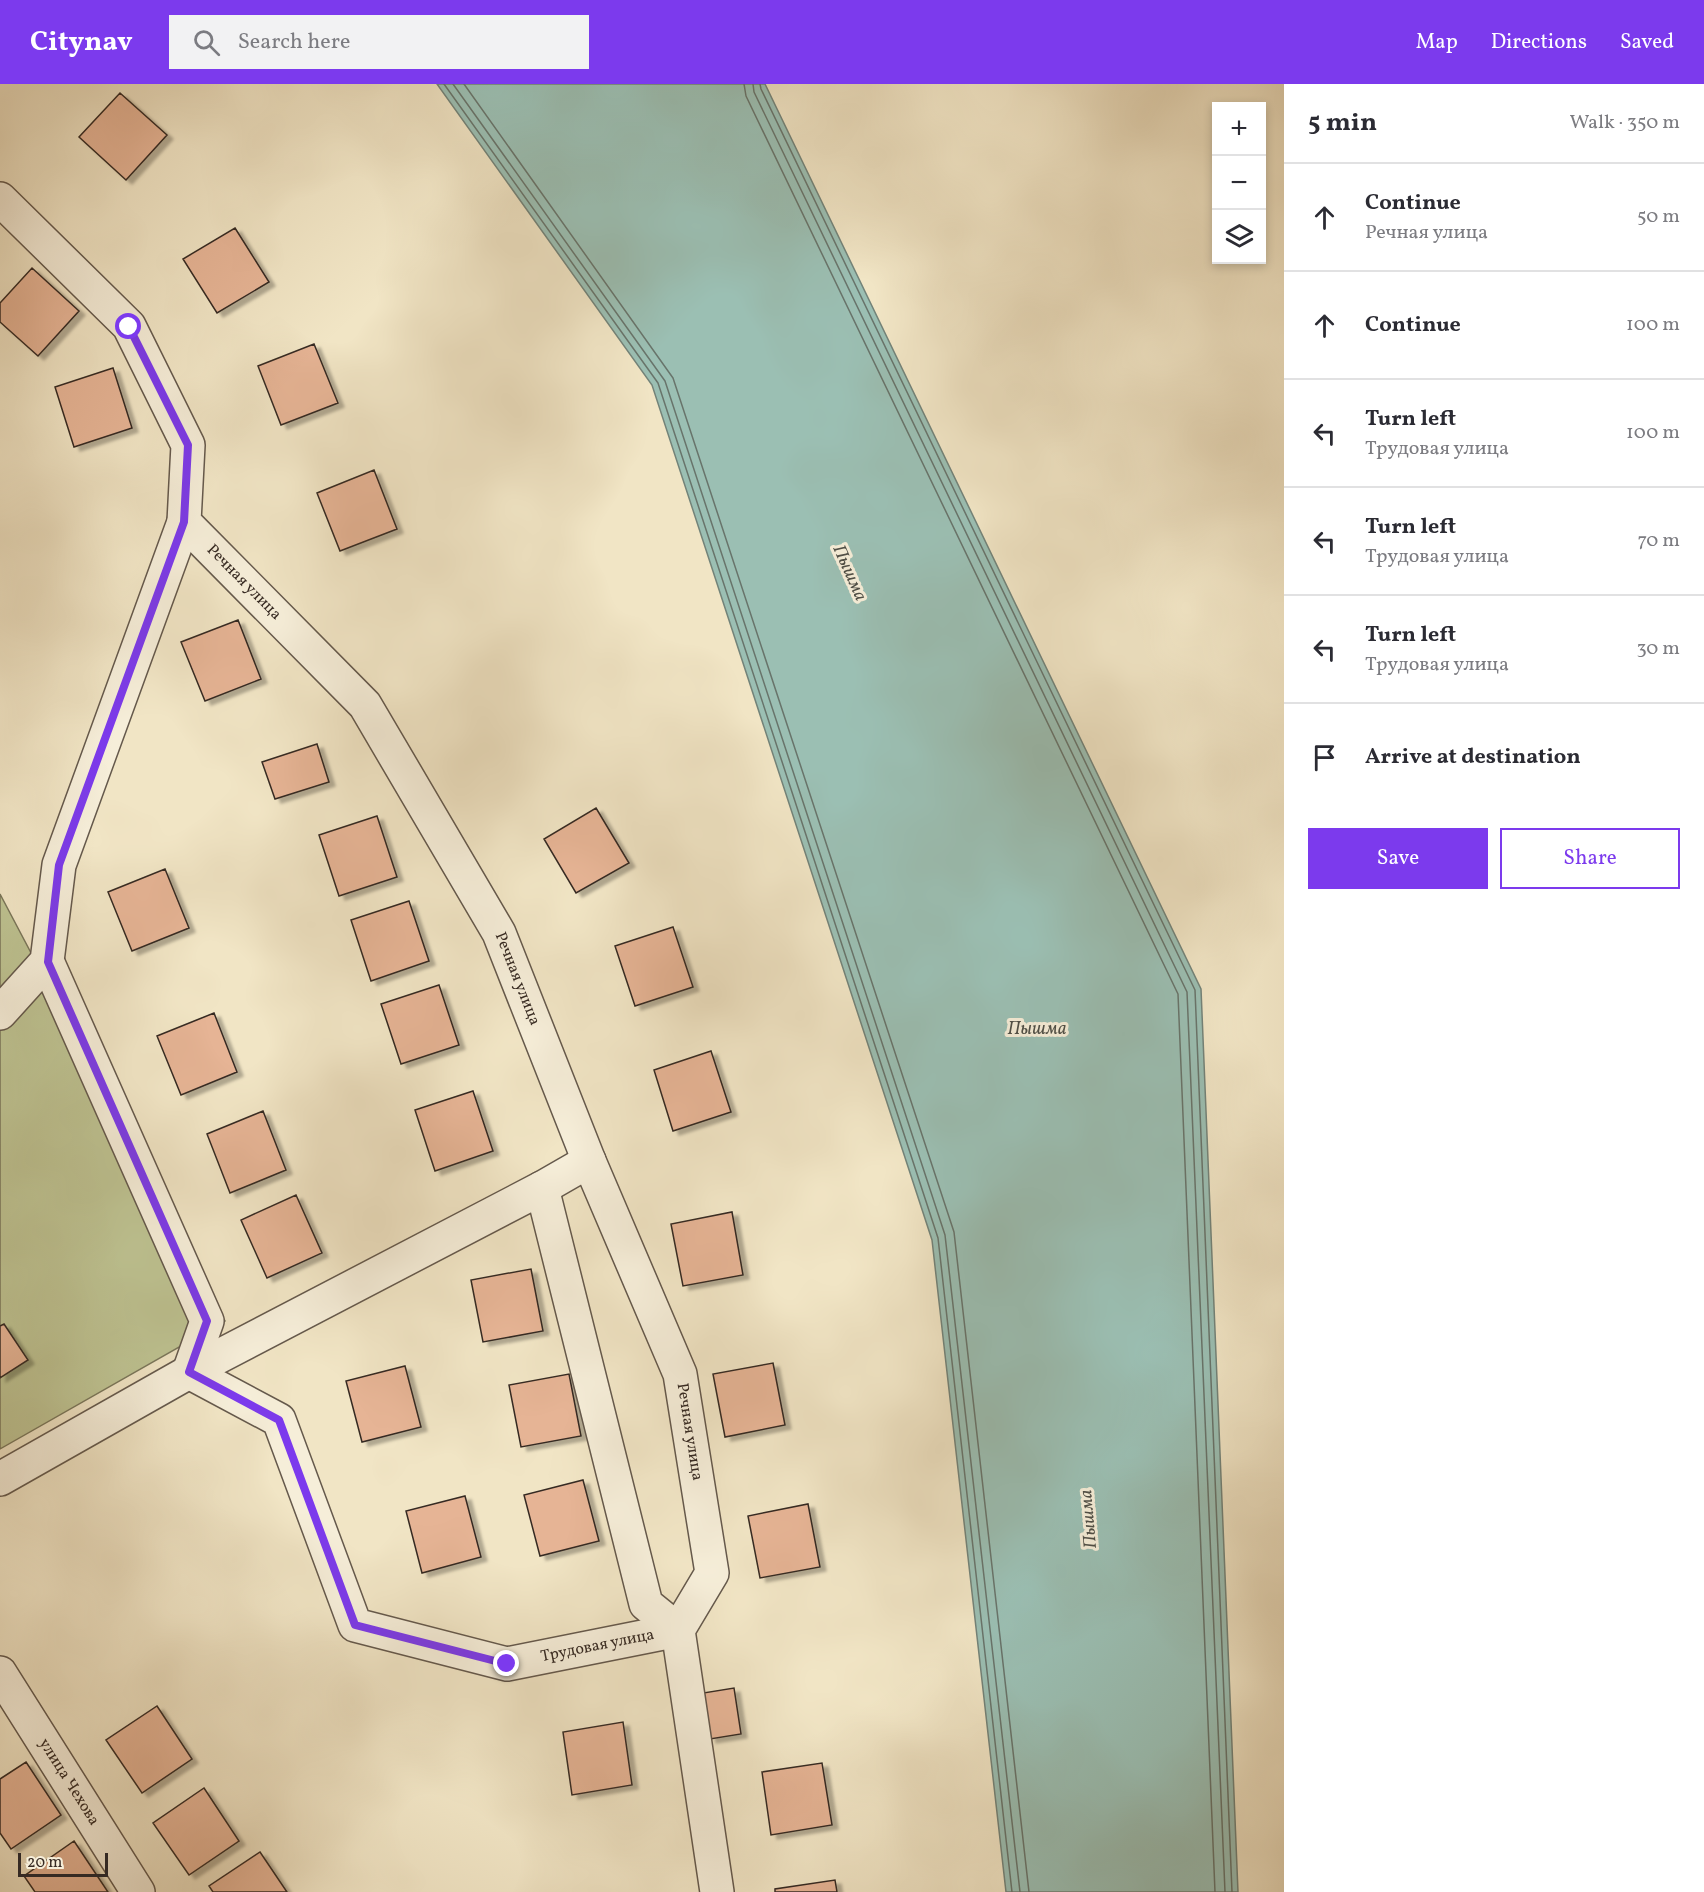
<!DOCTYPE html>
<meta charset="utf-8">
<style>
body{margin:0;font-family:Vollkorn,serif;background:#f2f2f3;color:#2b2b33}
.controls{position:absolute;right:18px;top:18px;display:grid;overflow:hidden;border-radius:0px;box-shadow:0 3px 9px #0003}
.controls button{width:54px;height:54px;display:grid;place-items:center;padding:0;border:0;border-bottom:2px solid #e1e1e2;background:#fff;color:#2b2b33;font:30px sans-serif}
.scale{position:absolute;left:18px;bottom:15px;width:90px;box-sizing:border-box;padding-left:6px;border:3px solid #362a23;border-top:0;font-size:16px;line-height:21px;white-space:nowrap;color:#362a23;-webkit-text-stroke:4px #f6eed9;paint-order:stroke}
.stop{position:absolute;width:18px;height:18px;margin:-14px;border:4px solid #7c3aed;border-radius:50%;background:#fff}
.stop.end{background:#7c3aed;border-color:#fff;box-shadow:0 2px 6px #0008}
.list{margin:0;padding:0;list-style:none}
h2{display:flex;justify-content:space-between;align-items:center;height:78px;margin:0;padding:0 24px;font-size:26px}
h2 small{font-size:20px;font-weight:400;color:#7c7c81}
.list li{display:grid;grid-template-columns:39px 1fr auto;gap:18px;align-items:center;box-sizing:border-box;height:108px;padding:0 24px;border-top:2px solid #e1e1e2}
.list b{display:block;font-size:22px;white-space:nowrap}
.list p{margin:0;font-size:20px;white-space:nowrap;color:#7c7c81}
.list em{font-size:20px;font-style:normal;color:#7c7c81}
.actions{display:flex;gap:12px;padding:18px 24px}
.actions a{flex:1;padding:14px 0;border:2px solid #7c3aed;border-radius:0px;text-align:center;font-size:21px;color:#7c3aed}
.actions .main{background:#7c3aed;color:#fff}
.icon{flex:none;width:33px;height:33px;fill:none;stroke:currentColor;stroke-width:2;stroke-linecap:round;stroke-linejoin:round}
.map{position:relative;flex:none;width:1284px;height:1808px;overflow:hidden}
header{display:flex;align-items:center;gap:36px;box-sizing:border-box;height:84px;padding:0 30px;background:#7c3aed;color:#fff}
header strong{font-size:28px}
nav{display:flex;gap:33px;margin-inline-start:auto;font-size:21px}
.search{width:420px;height:54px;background:#f2f2f3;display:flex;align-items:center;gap:15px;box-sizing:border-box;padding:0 21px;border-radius:0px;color:#7c7c81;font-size:22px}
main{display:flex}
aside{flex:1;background:#fff}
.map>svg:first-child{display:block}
</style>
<header>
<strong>Citynav</strong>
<div class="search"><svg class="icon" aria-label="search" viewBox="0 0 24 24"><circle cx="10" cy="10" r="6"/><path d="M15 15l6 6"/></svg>Search here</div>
<nav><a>Map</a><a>Directions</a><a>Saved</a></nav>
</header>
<main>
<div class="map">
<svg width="1284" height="1808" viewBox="0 0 1284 1808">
<defs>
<filter id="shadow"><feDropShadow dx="6" dy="4" stdDeviation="1.5" flood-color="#0004"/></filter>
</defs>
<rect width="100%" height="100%" fill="#f1e5c5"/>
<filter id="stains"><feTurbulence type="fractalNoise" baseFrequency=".00333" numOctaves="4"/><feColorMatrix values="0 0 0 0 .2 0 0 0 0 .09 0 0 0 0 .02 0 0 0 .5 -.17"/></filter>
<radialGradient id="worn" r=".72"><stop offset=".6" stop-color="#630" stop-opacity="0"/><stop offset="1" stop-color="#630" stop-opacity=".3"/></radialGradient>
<path fill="#bec392" stroke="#7a765a" stroke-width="1.5" d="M0,810L225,1237L0,1365Z"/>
<path fill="#9bbfb3" stroke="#738379" stroke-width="1.5" d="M437,0H765L1201,905L1238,1808H1006L932,1156L652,301Z"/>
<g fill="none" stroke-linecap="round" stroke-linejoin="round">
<path stroke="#68746b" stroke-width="1.5" d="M444,0L658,299L938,1154L1012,1808
M453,0L665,297L945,1151L1020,1808
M464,0L673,294L954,1148L1029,1808
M744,0L746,12L1178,910L1215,1808
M753,0L754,8L1187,908L1225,1808
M760,0L761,5L1195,906L1232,1808"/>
</g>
<path fill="#e6b495" stroke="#362a23" stroke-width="1.5" filter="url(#shadow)" d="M120,9L167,51L126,96L79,53Z
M235,144L269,198L217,229L183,175Z
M32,184L79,227L38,272L0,238V219Z
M314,260L338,319L281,341L258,282Z
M113,284L132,344L74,363L55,303Z
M374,386L397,445L340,467L317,409Z
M238,536L261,595L205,617L181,558Z
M317,660L329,698L275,715L262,678Z
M596,724L629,779L576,809L544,755Z
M377,732L397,793L339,812L319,751Z
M165,785L189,844L132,867L108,808Z
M409,817L429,877L371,897L351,836Z
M673,843L693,903L635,922L615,862Z
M439,901L459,961L401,980L381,920Z
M214,929L237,988L181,1011L157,952Z
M711,967L731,1028L673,1047L654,986Z
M473,1007L493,1067L435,1087L415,1026Z
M263,1027L286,1086L230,1109L207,1050Z
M296,1111L322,1169L267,1194L241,1136Z
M732,1128L743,1191L683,1202L671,1140Z
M531,1185L543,1247L483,1258L471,1196Z
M4,1240L28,1276L0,1294V1242Z
M773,1279L785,1341L725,1353L713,1290Z
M405,1282L421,1343L362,1358L346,1297Z
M569,1290L581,1352L521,1363L509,1301Z
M583,1396L599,1457L540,1472L524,1411Z
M465,1412L481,1473L422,1489L406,1427Z
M808,1420L820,1483L760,1494L748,1432Z
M734,1604L741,1650L710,1655L703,1609Z
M157,1622L192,1675L142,1709L106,1656Z
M623,1638L632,1701L572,1711L563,1648Z
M26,1678L61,1731L11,1765L0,1749V1695Z
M822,1679L832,1741L771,1751L762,1688Z
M204,1704L239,1757L189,1791L153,1739Z
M74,1757L108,1808H35L24,1792Z
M260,1768L287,1808H213L209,1802Z
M835,1796L837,1808H775V1805Z"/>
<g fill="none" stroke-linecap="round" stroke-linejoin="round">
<defs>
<g id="minor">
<path id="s1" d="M0,115L129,242L188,361L184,438L365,621L499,849L589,1077L680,1290L712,1489L678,1546L717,1808"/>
<path id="s2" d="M47,877L207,1237L189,1288L279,1336L355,1541L507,1580L678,1546"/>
<path d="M0,929L47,877L59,781L184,438"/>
<path d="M542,1104L646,1520L678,1546"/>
<path d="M0,1395L189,1288L542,1104L589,1077"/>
<path id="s3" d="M0,1589L138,1808"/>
</g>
</defs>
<use href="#minor" stroke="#65594c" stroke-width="36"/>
<use href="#minor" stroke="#f6eed9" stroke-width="33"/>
</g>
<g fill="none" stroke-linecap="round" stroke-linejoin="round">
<path stroke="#7c3aed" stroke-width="8" d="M129,243L188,361L184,438L59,781L48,878L207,1237L189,1288L279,1336L355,1541L507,1580"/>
</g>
<g text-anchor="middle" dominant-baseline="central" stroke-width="6" stroke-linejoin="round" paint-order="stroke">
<g font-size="16" fill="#362a23" stroke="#f6eed9">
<text stroke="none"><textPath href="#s1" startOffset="476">Речная улица</textPath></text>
<text stroke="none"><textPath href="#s1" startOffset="962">Речная улица</textPath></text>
<text stroke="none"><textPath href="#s1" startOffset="1448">Речная улица</textPath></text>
<text stroke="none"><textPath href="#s2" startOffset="1018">Трудовая улица</textPath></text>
<text stroke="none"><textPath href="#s3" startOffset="129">улица Чехова</textPath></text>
</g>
<g font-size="18" font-style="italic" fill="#4f4f47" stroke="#f6eed9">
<text transform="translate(849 489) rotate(66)">Пышма</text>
<text x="1037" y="945">Пышма</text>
<text transform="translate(1089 1435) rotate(-95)">Пышма</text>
</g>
</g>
<rect width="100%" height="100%" filter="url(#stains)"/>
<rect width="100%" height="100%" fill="url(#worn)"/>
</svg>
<div class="controls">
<button>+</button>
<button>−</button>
<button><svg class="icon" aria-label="layers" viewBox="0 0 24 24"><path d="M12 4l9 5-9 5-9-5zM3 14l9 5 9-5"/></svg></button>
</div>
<div class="scale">20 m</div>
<div class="stop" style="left:129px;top:243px"></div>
<div class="stop end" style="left:507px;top:1580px"></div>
</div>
<aside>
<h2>5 min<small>Walk · 350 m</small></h2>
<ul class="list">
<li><svg class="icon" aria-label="ahead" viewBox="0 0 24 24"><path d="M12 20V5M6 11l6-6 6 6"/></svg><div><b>Continue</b><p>Речная улица</p></div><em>50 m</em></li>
<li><svg class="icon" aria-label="ahead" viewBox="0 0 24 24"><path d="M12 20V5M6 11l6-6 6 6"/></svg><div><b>Continue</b></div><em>100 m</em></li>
<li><svg class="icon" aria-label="left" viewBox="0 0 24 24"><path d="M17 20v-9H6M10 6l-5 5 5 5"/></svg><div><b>Turn left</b><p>Трудовая улица</p></div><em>100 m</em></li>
<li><svg class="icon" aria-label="left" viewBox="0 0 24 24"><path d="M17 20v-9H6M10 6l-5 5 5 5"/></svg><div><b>Turn left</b><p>Трудовая улица</p></div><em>70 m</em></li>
<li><svg class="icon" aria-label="left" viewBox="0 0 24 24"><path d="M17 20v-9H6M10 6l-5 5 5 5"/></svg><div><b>Turn left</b><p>Трудовая улица</p></div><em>30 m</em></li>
<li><svg class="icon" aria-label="arrive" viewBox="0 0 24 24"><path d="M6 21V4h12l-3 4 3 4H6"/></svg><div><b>Arrive at destination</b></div></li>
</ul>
<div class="actions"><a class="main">Save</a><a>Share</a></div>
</aside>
</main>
